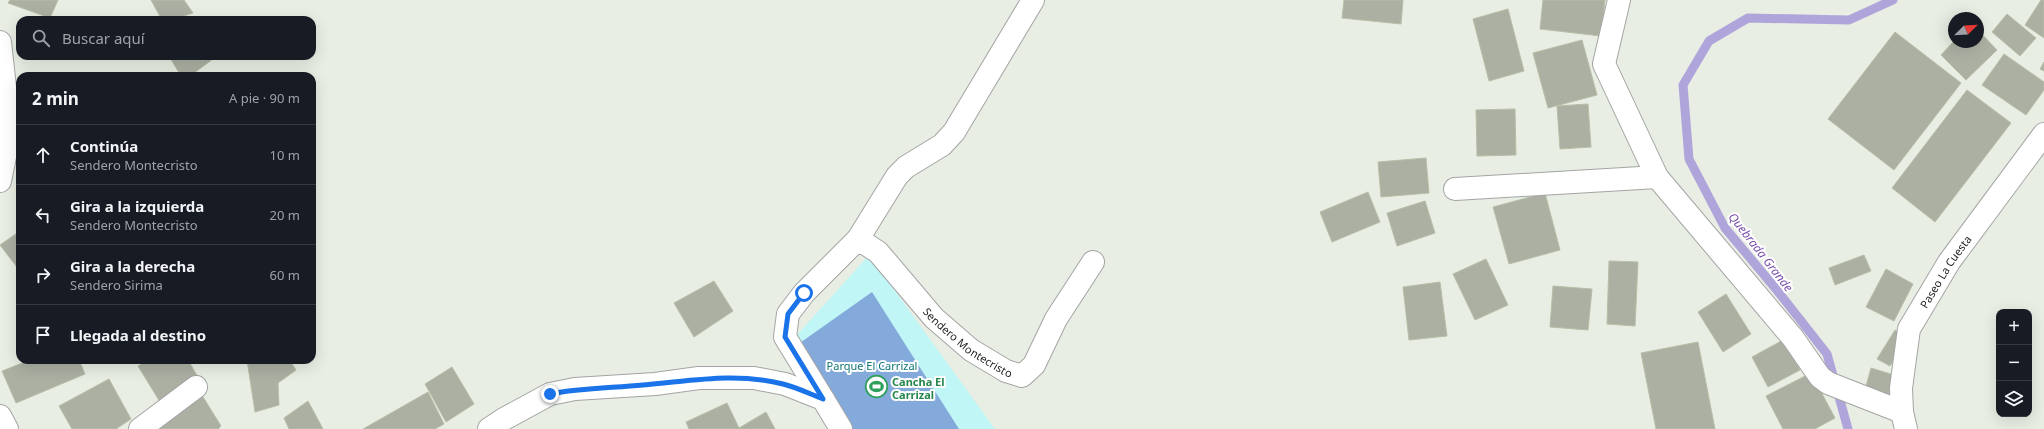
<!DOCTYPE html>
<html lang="es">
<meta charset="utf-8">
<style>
body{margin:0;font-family:"Noto Sans",sans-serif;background:#242831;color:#f1f3f6}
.controls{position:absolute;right:12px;bottom:12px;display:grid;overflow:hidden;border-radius:8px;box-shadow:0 4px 16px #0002}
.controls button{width:36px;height:36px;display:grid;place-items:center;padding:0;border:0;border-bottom:1px solid #363941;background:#171b24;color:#f1f3f6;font:20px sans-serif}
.compass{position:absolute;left:1948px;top:12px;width:36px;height:36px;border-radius:50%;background:#171b24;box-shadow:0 4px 16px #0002;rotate:66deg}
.stop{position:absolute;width:12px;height:12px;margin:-9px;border:3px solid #1a73e8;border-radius:50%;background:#fff}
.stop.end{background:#1a73e8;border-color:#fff;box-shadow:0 1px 4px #0008}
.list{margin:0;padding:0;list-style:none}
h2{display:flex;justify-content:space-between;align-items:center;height:52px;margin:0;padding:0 16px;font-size:17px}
h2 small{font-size:13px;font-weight:400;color:#9ea1a6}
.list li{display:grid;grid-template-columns:26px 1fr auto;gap:12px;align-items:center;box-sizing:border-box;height:60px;padding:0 16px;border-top:1px solid #363941}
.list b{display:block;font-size:15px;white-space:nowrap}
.list p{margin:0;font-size:13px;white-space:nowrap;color:#9ea1a6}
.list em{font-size:13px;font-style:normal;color:#9ea1a6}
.icon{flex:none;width:22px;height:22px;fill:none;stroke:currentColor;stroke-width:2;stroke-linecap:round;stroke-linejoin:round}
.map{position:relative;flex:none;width:2044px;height:429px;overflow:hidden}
.search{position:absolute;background:#171b24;box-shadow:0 4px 16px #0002;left:16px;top:16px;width:300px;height:44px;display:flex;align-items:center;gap:10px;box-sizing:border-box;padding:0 14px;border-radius:12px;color:#9ea1a6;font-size:15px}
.panel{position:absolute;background:#171b24;box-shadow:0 4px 16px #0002;left:16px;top:72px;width:300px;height:292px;border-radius:12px}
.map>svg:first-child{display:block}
</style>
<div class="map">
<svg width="2044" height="429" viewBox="0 0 2044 429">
<rect width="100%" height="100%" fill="#e8eee3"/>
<path fill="#c1f6f7" d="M869,255L992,425L995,429H838L787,346Z"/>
<path fill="#84aadb" d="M872,292L959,429H848L797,345Z"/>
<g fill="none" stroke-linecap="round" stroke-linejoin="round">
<path stroke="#afa5db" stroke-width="9" d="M1848,429L1827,354L1776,289L1725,228L1689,159L1683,85L1709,41L1748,18L1849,20L1893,0"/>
</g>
<path fill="#abb0a3" stroke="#b6bfa6" d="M10,0H58L50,18L8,3Z
M151,0H184L193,13L171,20H162Z
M1344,0H1403L1401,24L1342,18Z
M1543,0H1605L1601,36L1540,29Z
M2041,0H2044V38L2025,25Z
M1508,9L1524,71L1489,81L1473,19Z
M2007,14L2036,38L2020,56L1992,32Z
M1978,30L1997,50L1966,80L1941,55L1954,41L1978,42Z
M1895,32L1961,83L1894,170L1828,119Z
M1582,40L1597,95L1548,108L1533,53Z
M2004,54L2044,82V90L2026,115L1982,85Z
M169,56H217L190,76H181Z
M2044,62V71L2040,69Z
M1967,90L2011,123L1935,222L1892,188Z
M1588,104L1591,147L1560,149L1557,106Z
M1515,109L1516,155L1477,156L1476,110Z
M1426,158L1429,193L1381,197L1378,162Z
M1368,192L1380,222L1332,242L1320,212Z
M1545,193L1560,250L1509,264L1493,207Z
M1425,201L1435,233L1397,246L1387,213Z
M20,231V271L0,245Z
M1864,255L1871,271L1835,285L1829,268Z
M1486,259L1508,305L1475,320L1453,274Z
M1609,261L1638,262L1635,326L1607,324Z
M1886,269L1913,284L1894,321L1866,307Z
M714,281L733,311L694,337L674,303Z
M1440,282L1447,336L1409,340L1403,287Z
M1553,286L1592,289L1588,330L1550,327Z
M1726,294L1751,334L1723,352L1698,312Z
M1895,330L1908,338L1890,366L1877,359Z
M1783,340L1800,370L1768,387L1752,357Z
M1698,342L1715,429H1656L1641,353Z
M30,360H79L85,374L16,403L2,371Z
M149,360H188L199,379L160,402L138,366Z
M247,360H289L296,370L278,383L279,405L255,412Z
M452,367L474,404L446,422L425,384Z
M1871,368L1894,375L1888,397L1865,390Z
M1811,373L1835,418L1815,429H1783L1766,396Z
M109,379L131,419L116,429H72L59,406Z
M200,392L221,426L218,429H152Z
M428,392L444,424L435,429H363Z
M308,401L323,429H289L284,418Z
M727,403L739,428L766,412L775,429H689L686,422Z"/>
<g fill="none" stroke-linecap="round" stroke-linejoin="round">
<defs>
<g id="minor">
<path d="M1619,0L1604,64L1657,177L1793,338L1820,377L1828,383L1902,412"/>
<path d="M0,42L10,132L0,181"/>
<path d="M1455,189L1657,177"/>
<path d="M858,239L897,176L906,167L942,145L954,132L1033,0"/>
<path id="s1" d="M823,399L785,337L788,314L804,293L858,239L878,252L934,318L971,350L1006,371L1022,376L1034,365L1056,319L1093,262"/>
<path d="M0,416L7,429"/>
<path d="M140,429L196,387"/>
<path d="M489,429L504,419L550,394L575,389L655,384L699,378H754L785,384L823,399L841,429"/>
<path id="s2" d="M1906,429L1902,412L1901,388L1909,329L1949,262L2044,134"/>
</g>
</defs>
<use href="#minor" stroke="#a4a4a4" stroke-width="24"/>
<use href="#minor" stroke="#fff" stroke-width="22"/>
</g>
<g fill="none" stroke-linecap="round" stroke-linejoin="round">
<path stroke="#1a73e8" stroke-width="5" d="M550,394C581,388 612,388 643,385C692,381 734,372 783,384C796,387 810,394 823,399L785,337L788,314L804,293"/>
</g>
<defs>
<symbol id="stadium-ring" viewBox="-11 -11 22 22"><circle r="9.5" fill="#fff" stroke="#2e9e5b" stroke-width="1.5"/><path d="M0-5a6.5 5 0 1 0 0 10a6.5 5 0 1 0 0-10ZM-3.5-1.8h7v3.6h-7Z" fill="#2e9e5b"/></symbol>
</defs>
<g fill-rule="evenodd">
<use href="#stadium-ring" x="864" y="374" width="25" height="25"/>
</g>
<g text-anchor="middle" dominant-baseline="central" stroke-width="4" stroke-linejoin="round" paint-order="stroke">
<g font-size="11" fill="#1d1d1d" stroke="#fff">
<text stroke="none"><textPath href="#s2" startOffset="169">Paseo La Cuesta</textPath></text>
<text stroke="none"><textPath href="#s1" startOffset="351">Sendero Montecristo</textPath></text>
</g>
<g font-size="11" fill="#0f7478" stroke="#fff">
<text x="872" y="365">Parque El Carrizal</text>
</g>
<g font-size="11" font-weight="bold" fill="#27864d" stroke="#fff" text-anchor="start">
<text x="892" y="381">Cancha El<tspan x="892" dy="13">Carrizal</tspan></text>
</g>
<g font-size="12" font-style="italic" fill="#774daa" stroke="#fff">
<text transform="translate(1761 252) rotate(52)">Quebrada Grande</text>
</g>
</g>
</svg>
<div class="controls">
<button>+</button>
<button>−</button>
<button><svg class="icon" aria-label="layers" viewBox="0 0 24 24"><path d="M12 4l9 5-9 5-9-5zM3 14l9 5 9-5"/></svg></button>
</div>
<svg class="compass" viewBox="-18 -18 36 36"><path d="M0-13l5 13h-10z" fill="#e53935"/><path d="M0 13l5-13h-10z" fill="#9ea1a6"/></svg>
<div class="stop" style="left:804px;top:293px"></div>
<div class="stop end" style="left:550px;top:394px"></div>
<div class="search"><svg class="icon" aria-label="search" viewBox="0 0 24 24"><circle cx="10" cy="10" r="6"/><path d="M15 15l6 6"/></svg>Buscar aquí</div>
<section class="panel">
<h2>2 min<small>A pie · 90 m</small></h2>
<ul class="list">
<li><svg class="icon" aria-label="ahead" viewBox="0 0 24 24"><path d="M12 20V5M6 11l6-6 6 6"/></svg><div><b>Continúa</b><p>Sendero Montecristo</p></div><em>10 m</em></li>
<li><svg class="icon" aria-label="left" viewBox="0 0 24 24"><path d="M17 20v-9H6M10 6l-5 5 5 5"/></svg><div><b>Gira a la izquierda</b><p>Sendero Montecristo</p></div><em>20 m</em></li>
<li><svg class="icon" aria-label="right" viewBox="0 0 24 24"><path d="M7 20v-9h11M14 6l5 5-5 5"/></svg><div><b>Gira a la derecha</b><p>Sendero Sirima</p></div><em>60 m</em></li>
<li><svg class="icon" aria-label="arrive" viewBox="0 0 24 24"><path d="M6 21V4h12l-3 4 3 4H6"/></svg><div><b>Llegada al destino</b></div></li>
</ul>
</section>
</div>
